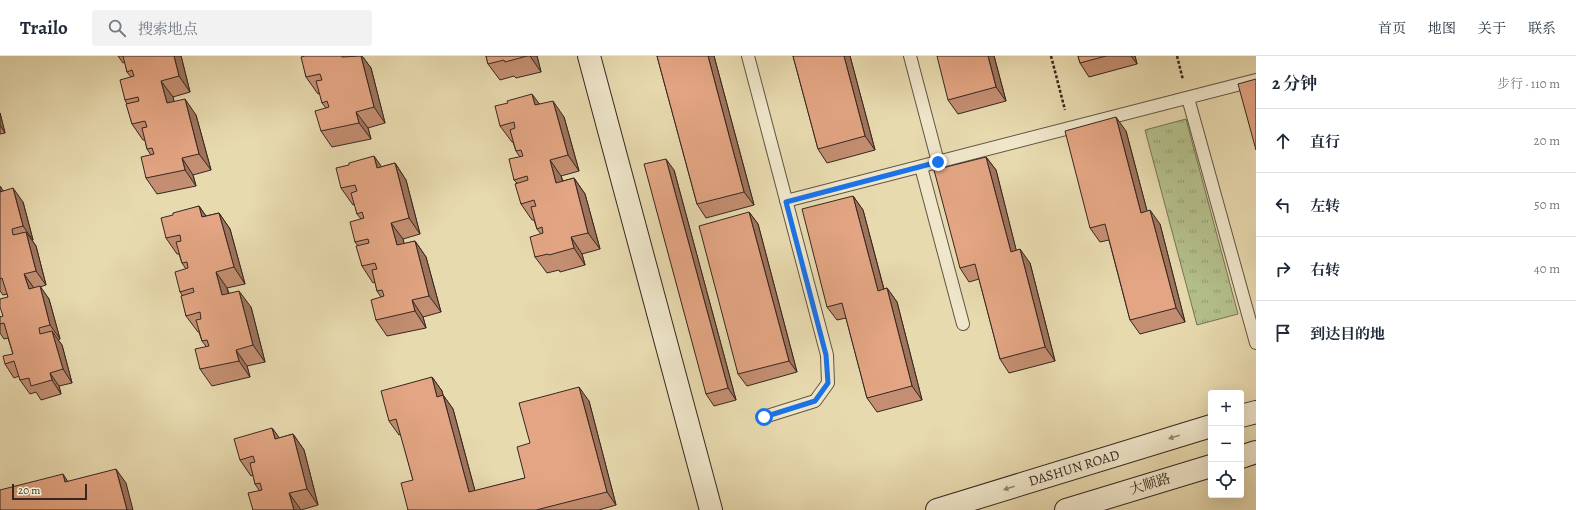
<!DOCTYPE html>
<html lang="zh">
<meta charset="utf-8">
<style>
body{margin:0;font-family:Alegreya,"Noto Serif SC",serif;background:#f2f2f3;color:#1f2937}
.controls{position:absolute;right:12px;bottom:12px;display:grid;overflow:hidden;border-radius:4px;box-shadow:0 4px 16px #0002}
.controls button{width:36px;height:36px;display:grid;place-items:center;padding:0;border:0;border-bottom:1px solid #e0e1e3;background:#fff;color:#1f2937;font:20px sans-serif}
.scale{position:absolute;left:12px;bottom:10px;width:75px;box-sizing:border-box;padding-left:4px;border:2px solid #362721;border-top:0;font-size:11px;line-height:14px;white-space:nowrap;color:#362721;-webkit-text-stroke:3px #f0e7cb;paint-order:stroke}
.stop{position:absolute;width:12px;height:12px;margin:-9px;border:3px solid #1a73e8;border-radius:50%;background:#fff}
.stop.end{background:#1a73e8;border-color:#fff;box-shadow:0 1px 4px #0008}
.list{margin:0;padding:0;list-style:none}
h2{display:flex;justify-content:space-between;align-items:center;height:52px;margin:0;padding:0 16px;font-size:17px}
h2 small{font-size:13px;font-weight:400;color:#747a83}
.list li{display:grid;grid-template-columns:26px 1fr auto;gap:12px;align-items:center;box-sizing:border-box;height:64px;padding:0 16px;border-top:1px solid #e0e1e3}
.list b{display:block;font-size:15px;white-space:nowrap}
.list em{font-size:13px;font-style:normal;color:#747a83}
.icon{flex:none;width:22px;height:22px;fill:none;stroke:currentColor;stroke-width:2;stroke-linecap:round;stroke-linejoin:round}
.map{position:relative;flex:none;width:1256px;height:454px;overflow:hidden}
header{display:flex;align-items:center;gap:24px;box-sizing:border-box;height:56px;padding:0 20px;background:#fff;border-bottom:1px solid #e0e1e3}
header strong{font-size:19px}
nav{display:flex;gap:22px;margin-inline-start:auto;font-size:14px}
.search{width:280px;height:36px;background:#f2f2f3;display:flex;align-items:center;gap:10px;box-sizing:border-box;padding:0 14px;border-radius:4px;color:#747a83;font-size:15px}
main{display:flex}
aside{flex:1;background:#fff}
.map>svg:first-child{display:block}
</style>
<header>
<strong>Trailo</strong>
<div class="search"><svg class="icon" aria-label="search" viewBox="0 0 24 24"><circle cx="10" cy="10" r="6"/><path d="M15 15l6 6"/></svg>搜索地点</div>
<nav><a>首页</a><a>地图</a><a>关于</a><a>联系</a></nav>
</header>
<main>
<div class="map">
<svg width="1256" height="454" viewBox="0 0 1256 454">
<defs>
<pattern id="grass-tufts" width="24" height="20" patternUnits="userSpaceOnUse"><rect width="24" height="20" fill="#b4c08c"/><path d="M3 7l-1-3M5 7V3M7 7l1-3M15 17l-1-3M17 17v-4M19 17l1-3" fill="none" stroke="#939c72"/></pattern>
</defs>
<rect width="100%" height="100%" fill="#e8daaf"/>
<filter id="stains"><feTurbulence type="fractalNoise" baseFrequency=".005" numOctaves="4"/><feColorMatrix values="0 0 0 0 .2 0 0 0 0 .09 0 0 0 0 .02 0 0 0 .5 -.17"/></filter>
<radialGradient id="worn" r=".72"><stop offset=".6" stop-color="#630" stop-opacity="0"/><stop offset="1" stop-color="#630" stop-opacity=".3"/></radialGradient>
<path fill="url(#grass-tufts)" stroke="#757456" d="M1186,63L1238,258L1197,269L1145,74Z"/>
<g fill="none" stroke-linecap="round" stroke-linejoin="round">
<defs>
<path id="lane" d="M748,0L827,299L828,327L815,345L764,361
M910,0L938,106
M1188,42L1256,287
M921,111L963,268
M786,145L1256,24"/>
<path id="secondary" d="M589,0L711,454
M1241,360L1256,356
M1241,401L1256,396
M937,454L1211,370
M1066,454L1211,410"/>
</defs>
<use href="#lane" stroke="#625444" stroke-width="14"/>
<use href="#secondary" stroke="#362721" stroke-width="24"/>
<path stroke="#362721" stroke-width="2.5" stroke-dasharray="3 2" stroke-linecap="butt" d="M1051,0L1065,54
M1177,0L1183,24"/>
<use href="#lane" stroke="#f0e7cb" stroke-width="12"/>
<use href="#secondary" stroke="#f0e7cb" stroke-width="22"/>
</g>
<path fill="#c38e71" stroke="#362721" d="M118,0H181L190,36L173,41L174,46L196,59L211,114L193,119L196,130L157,138L146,122L151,99L147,93L145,84H143L132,68L127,48L125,44L131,21L127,16L125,6L123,7Z
M302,0H362L371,12L385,67L368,72L371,83L332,91L321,75L326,52L322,47L320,37L318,38L306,21Z
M486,0H537L541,16L516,22L514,20L500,24L488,8Z
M657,0H714L754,149L706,162L697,148Z
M793,0H850L875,94L827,107L818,93Z
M994,0L1006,45L958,58L948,44Z
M1078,0H1135L1137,8L1089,21L1080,7Z
M539,48L564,61L579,115L561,120L563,125L574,122L585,138L600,193L582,198L585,209L560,216L559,214L547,217L535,201L541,178L537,173L534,164H532L521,148L517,127L514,124L520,101L516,95L513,86H512L500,70Z
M0,57L5,77L0,78Z
M1126,75L1147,155L1160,168L1185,266L1140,278L1130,264L1109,184L1100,186L1090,172Z
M986,101L996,114L1016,194L1030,207L1055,305L1009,317L1000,303L979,223L969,226L960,212Z
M395,107L406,124L420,178L403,183L404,188L415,185L426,201L441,256L423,261L426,272L387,280L376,264L381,241L377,235L375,226L373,227L362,210L358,190L355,186L361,163L357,158L355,148L353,149L341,132L381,111Z
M674,114L736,344L714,350L706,338Z
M0,130L3,135L23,146L33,184H32L36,190L46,229L40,231L49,243L60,283L58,284L62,289L72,327L59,330L61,338L41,344L36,336L30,338L20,324L19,320L14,322L5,308L13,298L8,282L4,283L0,277V261L3,260L8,241L7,238L3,239L0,235Z
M853,140L863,154L884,233L887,232L897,246L922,344L877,356L867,342L846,262L837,264L827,251Z
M199,150L206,160L219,157L230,173L245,228L227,232L229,237L251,251L265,306L247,310L250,321L212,330L200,313L206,290L202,285L199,276H198L186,260L182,239L180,236L186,213L182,207L179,198H177L166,182L173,159Z
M749,156L758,168L797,316L747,330L738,318Z
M432,321L442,335L443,339L453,353L475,435L525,422L530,387L589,345L616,449L599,454H408L413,424L401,378L399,379L389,365Z
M272,372L279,382L293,378L304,394L318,449L301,454H253L259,434L255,428L253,419L251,420L240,404Z"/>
<path fill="#9f745c" stroke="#362721" d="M174,0H181L190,36L179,20Z
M361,0H362L371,12L385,67L374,51Z
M530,0H537L541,16Z
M708,0H714L754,149L744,136Z
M844,0H850L875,94L865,80Z
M988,0H994L1006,45L996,31Z
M1131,0H1135L1137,8Z
M161,25L173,41L179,64L167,47Z
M532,38L544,54L535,49Z
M185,43L196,59L211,114L199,98Z
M553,45L564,61L579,115L568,99Z
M356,56L368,72L371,83L359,67Z
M0,57L5,77L0,69Z
M1116,61L1126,75L1151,170L1141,157Z
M374,100L386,117L377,112Z
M986,101L996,114L1020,209L1011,196Z
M182,102L193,119L196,130L185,114Z
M666,103L674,114L736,344L728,332Z
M550,104L561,120L568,143L556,127Z
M395,107L406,124L420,178L409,162Z
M574,122L585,138L600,193L588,177Z
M0,130L8,142L0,136Z
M13,132L23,146L33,184L23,170Z
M853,140L863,154L888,249L878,235Z
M199,150L210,166L202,161Z
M1150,154L1160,168L1185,266L1176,252Z
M749,156L758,168L797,316L789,305Z
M219,157L230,173L245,228L234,211Z
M391,167L403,183L409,206L397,189Z
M26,176L36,190L46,229L36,215Z
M571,181L582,198L585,209L574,192Z
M415,185L426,201L441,256L429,240Z
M1020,193L1030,207L1055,305L1045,291Z
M216,216L227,232L233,255L222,239Z
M24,218L34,232L29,233Z
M40,230L49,243L60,283L50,269Z
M887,232L897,246L922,344L912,330Z
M239,235L251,251L265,306L253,289Z
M412,244L423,261L426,272L415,255Z
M52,275L62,289L72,327L63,313Z
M236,294L247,310L250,321L239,305Z
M50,317L59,330L61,338L52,324Z
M432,321L442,335L447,354L437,341Z
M579,331L589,345L616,449L607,436Z
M443,339L453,353L479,450L469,436Z
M272,372L284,388L275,383Z
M293,378L304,394L318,449L307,433Z
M116,413L126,427L133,454H127Z
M63,418L72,432L65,426Z
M289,437L301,454H294Z"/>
<path fill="#e3a583" stroke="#362721" d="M123,0H174L179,20L161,25L167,47L185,43L199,98L182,102L185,114L146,122L141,101L154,98L152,92L147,93L142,72L147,71L145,65L132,68L126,48L139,45L138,41L125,44L120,24L134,20L132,14L127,16Z
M305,0H342V1L361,0L374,51L356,56L359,67L321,75L315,55L329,51L327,45L322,47L316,25L322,24L320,18L306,21L301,1Z
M486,0H527L505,6L504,4L488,8Z
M657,0H708L744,136L697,148Z
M793,0H844L865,80L818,93Z
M937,0H988L996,31L948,44Z
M1078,0H1106L1080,7Z
M1256,23V94L1238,28Z
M532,38L535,49L553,45L568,99L550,104L556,127L574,122L588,177L571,181L574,192L549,199L548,198L535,201L530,181L543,177L542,171L537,173L531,151L536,150L534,144L521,148L515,128L528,124L527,120L514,124L509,103L523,100L521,94L516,95L510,74L515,72L514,66L500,70L495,50L508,47L507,45Z
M1116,61L1141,157L1150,154L1176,252L1130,264L1105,168L1090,172L1065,75Z
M374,100L377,112L395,107L409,162L391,167L397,189L415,185L429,240L412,244L415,255L376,264L371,244L384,240L382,234L377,235L372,214L377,213L375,207L362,210L356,190L369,187L368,183L355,186L350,166L364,162L362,156L357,158L351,137L357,135L355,129L341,132L336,112L349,109V107Z
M986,101L1011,196L1020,193L1045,291L1000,303L975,208L960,212L934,114Z
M666,103L728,332L706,338L644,108Z
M13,132L23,170L12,173L13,179L26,176L36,215L24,218L29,233L40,230L50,269L39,272L40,278L52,275L63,313L50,317L52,324L31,330L29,322L20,324L14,305L5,308L3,300L13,298L4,267L0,268V261L3,260L0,251V243L8,241L2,222L0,223V134V136Z
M853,140L878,235L887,232L912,330L867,342L842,247L827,251L802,153Z
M199,150L202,161L219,157L234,211L216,216L222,239L239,235L253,289L236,294L239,305L200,313L195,293L209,290L207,284L202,285L196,264L201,263L200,256L186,260L181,240L194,236L193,232L180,236L175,216L188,212L187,206L182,207L176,186L181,185L180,179L166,182L161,162L173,159V157Z
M749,156L789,305L738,318L699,170Z
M432,321L437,341L443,339L469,436L525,422L517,391L530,387L519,347L579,331L607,436L536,454H408L401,427L413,424L396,363L389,365L381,335Z
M272,372L275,383L293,378L307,433L289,437L294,454H253L248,437L262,434L260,427L255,428L250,407L255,406L253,400L240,404L234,383Z
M116,413L127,454H0V434L63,418L65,426Z"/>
<defs><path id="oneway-solid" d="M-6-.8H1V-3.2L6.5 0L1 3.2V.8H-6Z"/></defs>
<g fill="#938776">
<use href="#oneway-solid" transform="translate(1174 381) rotate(163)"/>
<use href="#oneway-solid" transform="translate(1009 432) rotate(163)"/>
</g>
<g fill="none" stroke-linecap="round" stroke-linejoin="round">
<path stroke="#1a73e8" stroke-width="5" d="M764,361L815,345L828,327L826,299L786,146L938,106"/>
</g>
<g text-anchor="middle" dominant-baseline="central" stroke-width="3" stroke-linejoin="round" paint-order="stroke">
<g font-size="14" fill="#362721" stroke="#f0e7cb">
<text transform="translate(1074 412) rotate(-17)">DASHUN ROAD</text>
<text transform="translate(1150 428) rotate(-17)">大顺路</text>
</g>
</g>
<rect width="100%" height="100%" filter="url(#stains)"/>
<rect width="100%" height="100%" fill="url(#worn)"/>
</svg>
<div class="controls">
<button>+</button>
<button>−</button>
<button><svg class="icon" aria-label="locate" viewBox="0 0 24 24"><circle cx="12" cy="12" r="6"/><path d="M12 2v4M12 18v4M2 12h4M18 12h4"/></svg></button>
</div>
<div class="scale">20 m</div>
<div class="stop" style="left:764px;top:361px"></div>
<div class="stop end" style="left:938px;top:106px"></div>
</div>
<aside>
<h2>2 分钟<small>步行 · 110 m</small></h2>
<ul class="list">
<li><svg class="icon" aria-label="ahead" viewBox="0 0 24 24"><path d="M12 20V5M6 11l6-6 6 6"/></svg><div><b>直行</b></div><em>20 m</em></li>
<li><svg class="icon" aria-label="left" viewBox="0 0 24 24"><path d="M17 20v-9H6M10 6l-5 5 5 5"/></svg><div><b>左转</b></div><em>50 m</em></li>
<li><svg class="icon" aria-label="right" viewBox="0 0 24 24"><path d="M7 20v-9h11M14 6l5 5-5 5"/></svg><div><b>右转</b></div><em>40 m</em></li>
<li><svg class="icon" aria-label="arrive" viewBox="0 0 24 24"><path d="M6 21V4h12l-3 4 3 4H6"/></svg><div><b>到达目的地</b></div></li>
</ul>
</aside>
</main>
